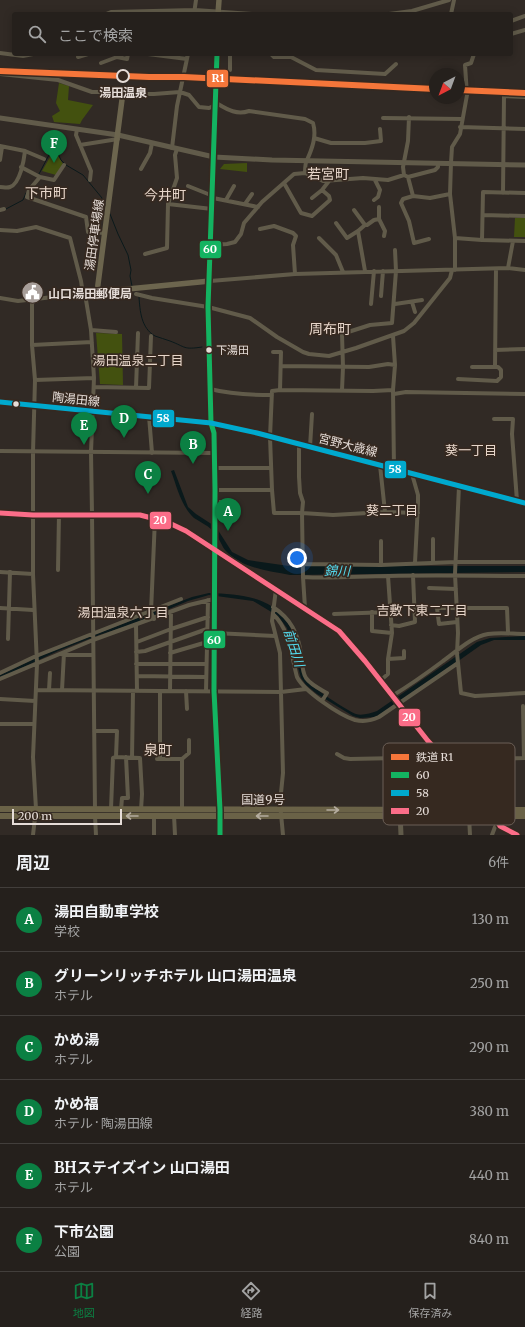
<!DOCTYPE html>
<html lang="ja">
<meta charset="utf-8">
<style>
body{margin:0;font-family:Merriweather,"Noto Sans JP",serif;background:#2d2825;color:#f1f3f6}
.compass{position:absolute;left:429px;top:68px;width:36px;height:36px;border-radius:50%;background:#25201c;box-shadow:0 2px 10px #0003;rotate:221deg}
.scale{position:absolute;left:12px;bottom:10px;width:110px;box-sizing:border-box;padding-left:4px;border:2px solid #e6ddd8;border-top:0;font-size:11px;line-height:14px;white-space:nowrap;color:#e6ddd8;-webkit-text-stroke:3px #362920;paint-order:stroke}
.you{position:absolute;left:297px;top:558px;width:14px;height:14px;margin:-10px;border:3px solid #fff;border-radius:50%;background:#1a73e8;box-shadow:0 0 0 6px #1a73e833}
.badge{display:grid;place-items:center;width:26px;height:26px;border-radius:50%;background:#0b8043;color:#fff;font-size:13px;font-weight:700}
.pin{position:absolute;translate:-50% -33px;filter:drop-shadow(0 1px 2px #0008)}
.pin::after{content:'';position:absolute;top:21px;width:14px;height:12px;background:inherit;clip-path:polygon(0 0,100% 0,50% 100%)}
.list{margin:0;padding:0;list-style:none}
h2{display:flex;justify-content:space-between;align-items:center;height:52px;margin:0;padding:0 16px;font-size:17px}
h2 small{font-size:13px;font-weight:400;color:#a3a3a3}
.list li{display:grid;grid-template-columns:26px 1fr auto;gap:12px;align-items:center;box-sizing:border-box;height:64px;padding:0 16px;border-top:1px solid #423e3b}
.list b{display:block;font-size:15px;white-space:nowrap}
.list p{margin:0;font-size:13px;white-space:nowrap;color:#a3a3a3}
.list em{font-size:13px;font-style:normal;color:#a3a3a3}
.icon{flex:none;width:22px;height:22px;fill:none;stroke:currentColor;stroke-width:2;stroke-linecap:round;stroke-linejoin:round}
.map{position:relative;flex:none;width:525px;height:835px;overflow:hidden}
.search{position:absolute;background:#25201c;box-shadow:0 2px 10px #0003;left:12px;right:12px;top:12px;height:44px;display:flex;align-items:center;gap:10px;box-sizing:border-box;padding:0 14px;border-radius:4px;color:#a3a3a3;font-size:15px}
.sheet{height:436px;background:#25201c}
nav{display:flex;justify-content:space-around;align-items:center;box-sizing:border-box;height:56px;border-top:1px solid #423e3b;background:#25201c;font-size:11px;color:#a3a3a3}
nav a{display:grid;justify-items:center;gap:2px}
nav .on{color:#0b8043}
.map>svg:first-child{display:block}
</style>
<div class="map">
<svg width="525" height="835" viewBox="0 0 525 835">
<rect width="100%" height="100%" fill="#312a25"/>
<path fill="#43510f" d="M59,83L69,86L68,100L93,105L82,120L80,124L54,122L52,116L60,111L56,103Z
M53,152C59,152 59,159 63,164L56,175L42,171Z
M247,163V172L220,169L224,164Z
M515,218H525V237H514Z
M96,333L122,334L123,385L100,384Z"/>
<path fill="#0a191b" d="M174,470L188,507L196,514L216,527L232,552L248,560L289,566H525V572L290,575C268,571 241,568 225,550C220,543 219,536 212,530C207,525 200,522 194,518C181,506 177,487 171,471Z
M209,593C233,594 261,595 279,612C295,627 296,648 302,668C303,671 303,676 305,679C309,686 348,711 356,714C362,716 371,713 377,711L477,642L490,638L525,636V640H494L481,645L386,712L375,717L360,718L353,716L317,694L306,685L301,678L287,628L278,616L253,601L209,595L188,601L133,624L99,635L58,651L0,678V675L45,654L192,597Z"/>
<g fill="none" stroke-linecap="round" stroke-linejoin="round">
<path stroke="#0a191b" stroke-width="1" d="M39,174L51,151L56,150L61,160L66,165L83,175L102,198L105,206
M6,209L23,200L26,193
M110,214L118,234L128,255L131,270L130,276L132,286
M139,297C140,311 141,328 155,336C160,338 165,339 170,341C186,347 183,350 202,347"/>
<path stroke="#615b4a" stroke-width="4" d="M106,14L111,12L195,10L252,14
M194,14L196,0
M389,14L412,11L449,0
M451,14L454,0
M511,21L525,16
M511,34L525,30
M0,53L23,56L33,54
M148,54L187,59
M230,54V70
M271,54L274,57H291L316,70L385,74L396,64
M78,57L88,54
M101,63L117,57L127,59L128,54
M0,74L58,80L92,92H123L134,94H154L180,92L189,95L199,107L209,108L218,104C228,110 237,115 249,111L305,119L313,123C317,136 312,149 307,160C305,163 305,169 305,173
M383,118L462,119
M460,127L525,129
M77,129L76,135L91,171L90,180
M314,138L331,143H365L381,141L380,129
M80,145L118,139
M0,146L25,151C24,160 20,184 10,187C7,188 3,187 0,187
M172,148L177,106L188,54
M25,151L44,159
M0,160L2,147
M21,167L40,177L54,180L64,165
M141,169L150,153L152,143
M404,175L403,167L408,141L409,117
M40,177L29,190L27,197L86,217L88,232L105,233
M408,177L413,196
M284,183L301,213L312,216L330,200L329,196L322,190L329,181
M188,186L213,196
M503,193L504,96L525,97
M213,198L258,207
M312,198L322,190
M226,200L234,186
M374,200L378,197L380,190L375,180
M168,204L212,209
M245,204L252,194
M379,207V219
M0,210L4,209
M354,210L365,225
M483,215L525,216
M336,223L347,238L358,231
M260,229L274,226L293,233L296,236L293,245L295,274
M0,230L17,231L36,227L70,238L81,281L83,294
M319,238L336,255L343,272
M455,238L482,240L525,241
M429,239L414,243L409,221L401,203L403,199L413,196L430,198L450,194
M482,240L483,192L525,193
M211,245L227,244L235,242L241,234L244,223L262,202L294,174L305,173L323,181L363,178L388,180L404,175L408,177L435,170L438,167V163
M395,250L396,271
M145,254L167,248L168,204L177,178L175,155L177,149
M508,268L513,241
M455,270V238L450,194L451,163L452,147L460,134L467,95L465,65L471,63L474,54
M365,271L358,231L365,225H367L374,220L379,219L385,231L384,236
M210,281L295,274L508,268L525,270
M85,294L91,330L94,378L91,452L92,514L95,810
M136,294L152,298L208,307L250,318L277,337L303,352L309,354L329,356L356,348L404,331L414,323L450,278L452,270
M381,296L383,271
M0,298L18,301L97,292
M32,300V345L35,380L33,452V574L37,664L33,757L36,809L33,835
M412,302L415,312
M371,304L374,271
M395,304L422,300
M91,330L116,332
M393,336L395,365L393,390L394,469
M32,345L92,342
M495,350L525,349
M273,352H281L280,390
M281,366L369,367L388,364L395,365
M495,367L496,269
M458,379L497,381L501,377V370L498,367H472
M35,380L94,378
M94,387L149,388L151,336
M136,388L138,333
M210,389C230,394 251,395 272,395
M342,390L343,367L342,334L370,325L392,323L396,271
M394,394L406,392L525,394
M149,416L152,453
M494,419H513L512,434L517,501
M299,444V477L300,493L303,502L302,513L303,577L305,608
M310,447L312,414
M0,451L214,453
M380,465L385,512
M214,468H271
M412,474L418,495V504L415,563
M459,486L455,574L458,633L457,653L461,693L475,696L525,693
M215,490H272L270,437L272,391L280,390L373,391L393,390
M272,490L274,513H302L333,515L385,512L418,513
M215,502H234
M0,513L33,515H140L167,522L186,531L339,631L365,661L428,741L491,810
M433,539V563
M381,541V565
M304,564L381,565L456,562H525
M58,570L59,514
M0,572L33,574
M303,577C332,579 361,576 389,576C435,575 480,576 525,576
M429,588L456,589
M276,589L272,621L280,653L283,773L280,803L283,835
M273,607C291,619 298,633 301,654C302,662 302,672 306,678C311,685 320,689 327,693L322,701
M0,608L33,610
M372,612V631L392,633
M273,614C290,630 291,655 297,677C304,691 339,715 355,720C364,722 371,721 379,717L458,663
M334,614L390,612
M154,619L151,612L155,518
M457,622L439,624L437,608H507L508,632
M136,625L137,691
M391,625L399,626L415,622L413,575
M214,633L275,636
M8,639L10,572
M137,642L171,629L208,617
M136,652L145,651L207,629
M170,653L207,642
M63,655H93
M388,659L404,658V651
M136,664H206
M0,673L36,656L181,599
M137,676L206,677
M0,679L93,640L189,605L214,599
M381,680L388,674V659L392,633L388,576
M36,690L281,692L306,689
M49,690L50,673
M62,690L64,653
M160,691V758
M170,691L171,612
M186,691L187,709
M206,691L208,600
M392,696C410,685 427,673 443,661C457,651 471,637 488,634C501,632 513,634 525,634
M0,699L35,701
M523,706L524,758
M0,724H34
M94,731H117L116,757L113,758L111,809
M337,754L344,758L350,759L399,758L442,756L481,759L525,758
M116,757L140,758L142,794L141,810
M132,758L133,691
M399,758V810
M157,759H182
M182,809V759L189,753V740
M121,810L122,798H128L126,757
M154,815V835
M174,815L175,835
M95,816L96,835
M469,816L470,835
M492,835L495,827"/>
<path stroke="#615b4a" stroke-width="5" d="M0,118L118,135L214,157L272,160L525,165
M211,423L214,433L215,490L214,691L220,810V835
M400,812L401,835
M493,814L502,828L517,835"/>
<path stroke="#6c654e" stroke-width="5.5" d="M218,14L219,0
M123,92L97,292L210,281
M0,402L211,423L257,433L525,503
M211,423L208,307L215,107"/>
<path stroke="#6a6247" stroke-width="6" d="M0,809L525,810
M0,816H525"/>
<path stroke="#6c654e" stroke-width="5.5" d="M215,107L217,54"/>
<defs>
<path id="bus-1" d="M217,54L208,307L211,423L214,433L215,490L214,691L220,810V835"/>
<path id="bus-2" d="M0,402L211,423L257,433L525,503"/>
<path id="bus-3" d="M0,513L33,515H140L167,522L186,531L339,631L365,661L428,741L486,803L491,810L500,826L517,835"/>
</defs>
<use href="#bus-1" stroke="#362920" stroke-width="8"/>
<use href="#bus-2" stroke="#362920" stroke-width="8"/>
<use href="#bus-3" stroke="#362920" stroke-width="8"/>
<use href="#bus-1" stroke="#13b361" stroke-width="5"/>
<use href="#bus-2" stroke="#00a9ce" stroke-width="5"/>
<use href="#bus-3" stroke="#fb6d88" stroke-width="5"/>
<defs>
<path id="rail-1" d="M0,71L149,77H184L435,89
M459,90L525,93"/>
</defs>
<use href="#rail-1" stroke="#362920" stroke-width="9"/>
<use href="#rail-1" stroke="#f5763a" stroke-width="6"/>
</g>
<defs><path id="oneway-shaft" d="M-6 0H5M1.5-3L5.5 0L1.5 3" fill="none" stroke-width="1.6" stroke-linecap="round" stroke-linejoin="round"/></defs>
<g stroke="#b4ac9e">
<use href="#oneway-shaft" transform="translate(333 810)"/>
<use href="#oneway-shaft" transform="translate(132 816) rotate(180)"/>
<use href="#oneway-shaft" transform="translate(262 816) rotate(-180)"/>
</g>
<defs>
<symbol id="civic-disc" viewBox="-11 -11 22 22"><circle r="9.5" fill="#a79e99" stroke="#362920"/><path d="M-.6-6.5H3V-4.5H.6V-3L4-1V1h2V6H-6V1h2V-1L-.6-3ZM-1.2 2.5V6h2.4V2.5Z" fill="#fff"/></symbol>
</defs>
<g fill-rule="evenodd">
<use href="#civic-disc" x="20" y="280" width="25" height="25"/>
</g>
<circle fill="#362920" stroke="#e6ddd8" stroke-width="2" cx="123" cy="76" r="6"/>
<g fill="#e6ddd8" stroke="#362920" stroke-width="1.5">
<circle cx="209" cy="350" r="3.5"/>
<circle cx="16" cy="404" r="3.5"/>
</g>
<g text-anchor="middle" dominant-baseline="central" stroke-width="3.5" stroke-linejoin="round" paint-order="stroke">
<g font-size="11" fill="#e6ddd8" stroke="#362920" text-anchor="start">
<text x="216" y="350">下湯田</text>
</g>
<g font-size="12" font-weight="bold" fill="#e6ddd8" stroke="#362920">
<text x="123" y="92">湯田温泉</text>
</g>
<g font-size="12" fill="#e6ddd8" stroke="#362920">
<text transform="translate(94 235) rotate(-82)">湯田停車場線</text>
<text transform="translate(76 399) rotate(6)">陶湯田線</text>
<text transform="translate(348 445) rotate(14)">宮野大歳線</text>
<text x="263" y="799">国道9号</text>
</g>
<g font-size="12" font-weight="bold" fill="#e6ddd8" stroke="#362920" text-anchor="start">
<text x="48" y="293">山口湯田郵便局</text>
</g>
<g font-size="13" fill="#e7d6ca" stroke="#362920">
<text x="138" y="360">湯田温泉二丁目</text>
<text x="471" y="450">葵一丁目</text>
<text x="392" y="510">葵二丁目</text>
<text x="422" y="610">吉敷下東二丁目</text>
<text x="123" y="612">湯田温泉六丁目</text>
</g>
<g font-size="13" font-style="italic" fill="#53daee" stroke="#362920">
<text transform="translate(337 571) rotate(1)">錦川</text>
<text transform="translate(294 648) rotate(72)">前田川</text>
</g>
<g font-size="14" fill="#e7d6ca" stroke="#362920">
<text x="328" y="174">若宮町</text>
<text x="46" y="193">下市町</text>
<text x="165" y="195">今井町</text>
<text x="330" y="329">周布町</text>
<text x="158" y="750">泉町</text>
</g>
</g>
<rect x="383" y="743" width="132" height="82" rx="6" fill="#362920" stroke="#6b5f57" stroke-width="1"/>
<rect x="391" y="754" width="18" height="6" fill="#f5763a"/>
<rect x="391" y="772" width="18" height="6" fill="#13b361"/>
<rect x="391" y="790" width="18" height="6" fill="#00a9ce"/>
<rect x="391" y="808" width="18" height="6" fill="#fb6d88"/>
<g font-size="11" fill="#e6ddd8">
<text x="416" y="761">鉄道 R1</text>
<text x="416" y="779">60</text>
<text x="416" y="797">58</text>
<text x="416" y="815">20</text>
</g>
<g stroke="#362920" stroke-width="1.5">
<rect x="206" y="69" width="23" height="19" rx="4" fill="#f5763a"/>
<rect x="199" y="240" width="23" height="19" rx="4" fill="#13b361"/>
<rect x="152" y="409" width="23" height="19" rx="4" fill="#00a9ce"/>
<rect x="384" y="460" width="23" height="19" rx="4" fill="#00a9ce"/>
<rect x="149" y="511" width="23" height="19" rx="4" fill="#fb6d88"/>
<rect x="203" y="630" width="23" height="19" rx="4" fill="#13b361"/>
<rect x="398" y="708" width="23" height="19" rx="4" fill="#fb6d88"/>
</g>
<g font-size="11" text-anchor="middle" font-weight="bold" fill="#fff">
<text x="218" y="82">R1</text>
<text x="210" y="253">60</text>
<text x="163" y="422">58</text>
<text x="395" y="473">58</text>
<text x="160" y="524">20</text>
<text x="214" y="644">60</text>
<text x="409" y="721">20</text>
</g>
</svg>
<svg class="compass" viewBox="-18 -18 36 36"><path d="M0-13l5 13h-10z" fill="#e53935"/><path d="M0 13l5-13h-10z" fill="#a3a3a3"/></svg>
<div class="scale">200 m</div>
<div class="you"></div>
<div class="pin badge" style="left:228px;top:531px">A</div>
<div class="pin badge" style="left:193px;top:464px">B</div>
<div class="pin badge" style="left:148px;top:494px">C</div>
<div class="pin badge" style="left:124px;top:438px">D</div>
<div class="pin badge" style="left:84px;top:445px">E</div>
<div class="pin badge" style="left:54px;top:163px">F</div>
<div class="search"><svg class="icon" aria-label="search" viewBox="0 0 24 24"><circle cx="10" cy="10" r="6"/><path d="M15 15l6 6"/></svg>ここで検索</div>
</div>
<section class="sheet">
<h2>周辺<small>6件</small></h2>
<ul class="list">
<li><span class="badge">A</span><div><b>湯田自動車学校</b><p>学校</p></div><em>130 m</em></li>
<li><span class="badge">B</span><div><b>グリーンリッチホテル 山口湯田温泉</b><p>ホテル</p></div><em>250 m</em></li>
<li><span class="badge">C</span><div><b>かめ湯</b><p>ホテル</p></div><em>290 m</em></li>
<li><span class="badge">D</span><div><b>かめ福</b><p>ホテル · 陶湯田線</p></div><em>380 m</em></li>
<li><span class="badge">E</span><div><b>BHステイズイン 山口湯田</b><p>ホテル</p></div><em>440 m</em></li>
<li><span class="badge">F</span><div><b>下市公園</b><p>公園</p></div><em>840 m</em></li>
</ul>
</section>
<nav>
<a class="on"><svg class="icon" aria-label="map" viewBox="0 0 24 24"><path d="M3 6l6-2 6 2 6-2v14l-6 2-6-2-6 2zM9 4v14M15 6v14"/></svg>地図</a>
<a><svg class="icon" aria-label="directions" viewBox="0 0 24 24"><path d="M12 3l9 9-9 9-9-9zM9 14v-3h6M13 9l2 2-2 2"/></svg>経路</a>
<a><svg class="icon" aria-label="saved" viewBox="0 0 24 24"><path d="M7 4h10v16l-5-4-5 4z"/></svg>保存済み</a>
</nav>
